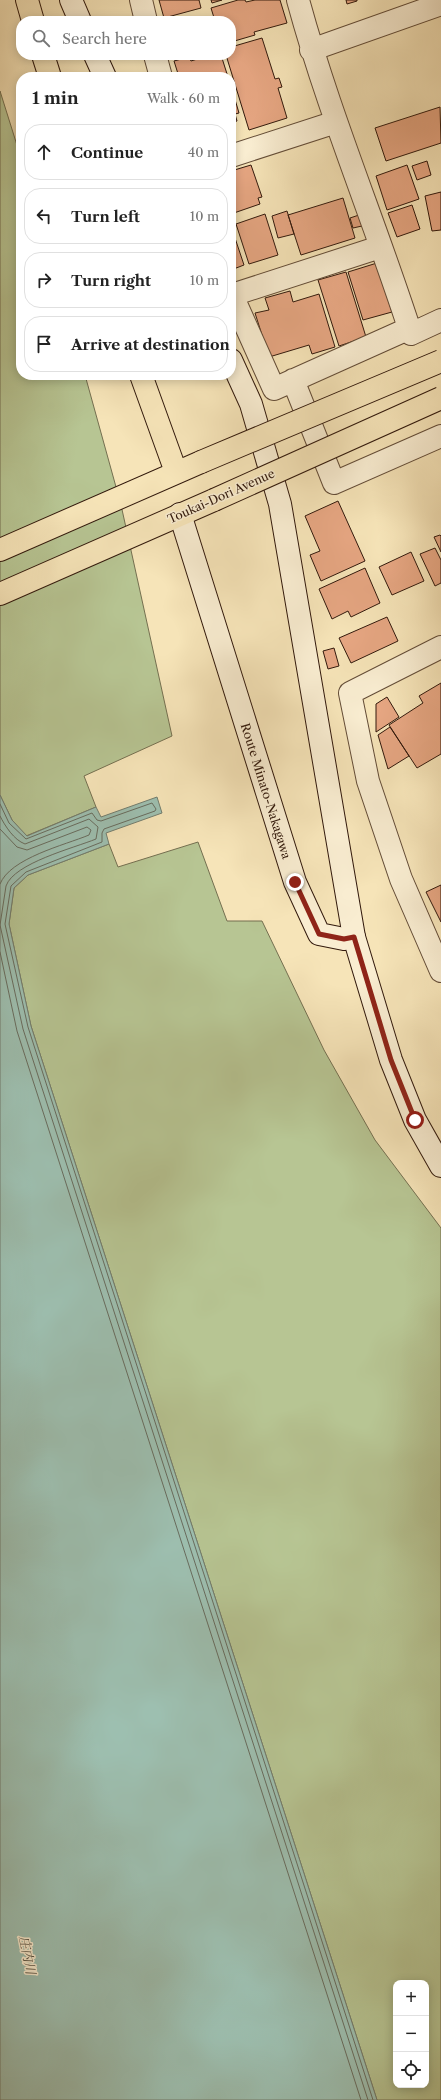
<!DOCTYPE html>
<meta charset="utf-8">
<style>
body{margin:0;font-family:"Libre Caslon Text","Noto Serif JP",serif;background:#f2f2f2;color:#222}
.controls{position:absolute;right:12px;bottom:12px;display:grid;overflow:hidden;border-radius:8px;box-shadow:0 2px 10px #0003}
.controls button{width:36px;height:36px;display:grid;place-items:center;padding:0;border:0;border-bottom:1px solid #e0e0e0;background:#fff;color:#222;font:20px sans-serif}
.stop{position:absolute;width:12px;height:12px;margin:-9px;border:3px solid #8f2418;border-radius:50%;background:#fff}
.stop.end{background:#8f2418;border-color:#fff;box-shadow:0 1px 4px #0008}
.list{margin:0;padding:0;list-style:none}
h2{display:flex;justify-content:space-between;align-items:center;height:52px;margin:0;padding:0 16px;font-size:17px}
h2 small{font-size:13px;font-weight:400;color:#767676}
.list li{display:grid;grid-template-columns:26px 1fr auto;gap:12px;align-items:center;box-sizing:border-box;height:56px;margin:0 8px 8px;padding:0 8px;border:1px solid #e0e0e0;border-radius:16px}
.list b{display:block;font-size:15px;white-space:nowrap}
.list em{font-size:13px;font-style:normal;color:#767676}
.icon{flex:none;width:22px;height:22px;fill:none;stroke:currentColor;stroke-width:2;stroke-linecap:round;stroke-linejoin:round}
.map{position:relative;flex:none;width:441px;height:2100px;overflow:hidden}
.search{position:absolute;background:#fff;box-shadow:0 2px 10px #0003;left:16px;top:16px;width:220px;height:44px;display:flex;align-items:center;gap:10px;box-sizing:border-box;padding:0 14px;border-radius:16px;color:#767676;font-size:15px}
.panel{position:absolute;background:#fff;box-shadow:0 2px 10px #0003;left:16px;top:72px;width:220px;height:308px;border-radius:16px}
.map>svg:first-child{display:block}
</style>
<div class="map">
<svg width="441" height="2100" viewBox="0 0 441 2100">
<rect width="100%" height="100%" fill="#f6e4b8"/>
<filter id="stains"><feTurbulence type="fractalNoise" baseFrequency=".005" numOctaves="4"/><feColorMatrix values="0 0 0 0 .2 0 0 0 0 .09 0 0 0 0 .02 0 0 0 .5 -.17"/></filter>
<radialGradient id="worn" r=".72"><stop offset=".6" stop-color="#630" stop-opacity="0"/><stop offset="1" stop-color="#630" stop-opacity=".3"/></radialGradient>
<path fill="#b7c593" stroke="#746f50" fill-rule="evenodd" d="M0,91L21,158V375H85L121,505L172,736L84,776L96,807L26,836L12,820L0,795Z
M198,842L227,921H262L324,1050L375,1140L441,1228V2100H377L31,1026L9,924L14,888L28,875L109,844L118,867ZM396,1983H426V2085H396Z"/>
<path fill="#9dbfb0" stroke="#727d6e" d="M0,795L12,820L27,836L96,807L101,817L157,797L162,813L106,833L109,844L28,875L14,888L9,924L31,1026L377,2100H0Z"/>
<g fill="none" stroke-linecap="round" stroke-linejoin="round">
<path stroke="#686c5e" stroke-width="1" d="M0,804L9,823L26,839L92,813L97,820L101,821L152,803L156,809L155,811L104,829L102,833V842L26,872L11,886L5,924L28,1027L373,2100
M0,816C5,826 14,840 25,844L89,819L98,827L96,839C74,848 14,863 6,886L0,925L23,1029L368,2100
M0,829L17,847L27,850L87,827L91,830L89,835C65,845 10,858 0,884
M0,952L17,1031L361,2100"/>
</g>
<path fill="#e6a682" stroke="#32190c" d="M159,0H199L201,8L164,18Z
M211,0H222L212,3Z
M238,0H245L246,2L255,0H280L287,23L254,32L255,35L231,42V21H215L211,8Z
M346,0H357V1L347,4Z
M262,38L275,79L279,78L282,87L278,88L287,118L249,130L226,55H231V47Z
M210,55H221L228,77H179L174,61L189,57L191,61Z
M231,86L239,113L235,114L237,121L231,123Z
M440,107L441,143L386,161L375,128Z
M427,161L431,175L417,180L412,166Z
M251,165L262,197L258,198L260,204L231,214V171Z
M407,165L419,199L387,210L376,176Z
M441,192V230L432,231L425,196Z
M343,198L355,238L301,255L288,215Z
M412,205L420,229L397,237L388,213Z
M287,211L294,234L278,238L272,216Z
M265,214L278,255L249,264L236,224Z
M359,215L362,226L353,228L350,218Z
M231,226L244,265L231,270Z
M377,263L392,312L363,320L348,272Z
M346,272L366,337L339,346L318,280Z
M290,291L293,302L319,294L335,347L312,354L309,345L269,357L255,313L269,310L265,298Z
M338,501L365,561L321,581L310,555L320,551L305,516Z
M440,535L441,536V552L434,537Z
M435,548L441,560V583L435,586L420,554Z
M411,552L424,581L392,595L379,567Z
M365,568L380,603L351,617L348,611L332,619L319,589Z
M387,617L398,641L351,663L339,638Z
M334,648L339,666L328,669L323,651Z
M441,683V754L417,768L389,725L423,703L419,696Z
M387,697L399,717L376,732V704Z
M390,727L409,756L388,769L378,735Z
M441,885V922L426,892Z"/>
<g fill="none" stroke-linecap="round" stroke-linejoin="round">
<defs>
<path id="street" d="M141,0L146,21
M298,0C329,114 375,222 411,334L441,320
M311,50L441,4
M155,55L161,77
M231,156L336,122
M380,247L232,295L274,389L410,328
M293,380L334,483L441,436
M441,647L350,693L368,781L401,879L441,971"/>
<g id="secondary">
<path d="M71,0L80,21"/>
<path d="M95,55L105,77"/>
<path d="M231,360L251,404L280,504L354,937"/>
<path id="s1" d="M180,514L295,882L319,934L344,939L354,937L391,1060L415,1120L441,1166"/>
</g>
<path id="primary" d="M27,0L33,21
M43,55L50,77
M141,375L176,472
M0,550L201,462
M0,594L214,500"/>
</defs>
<use href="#street" stroke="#634c37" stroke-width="24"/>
<use href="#secondary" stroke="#32190c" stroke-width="24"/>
<use href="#primary" stroke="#32190c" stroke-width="24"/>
<use href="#street" stroke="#f9edd1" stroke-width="22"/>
<use href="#secondary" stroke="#f9edd1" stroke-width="22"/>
<use href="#primary" stroke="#f6e4b8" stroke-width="22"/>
<defs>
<path id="primary-bridge" d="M201,462L441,361
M214,500L441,398"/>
</defs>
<use href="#primary-bridge" stroke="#32190c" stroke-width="24" stroke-linecap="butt"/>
<use href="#primary-bridge" stroke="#f6e4b8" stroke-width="22"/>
</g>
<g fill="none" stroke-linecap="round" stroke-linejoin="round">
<path stroke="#8f2418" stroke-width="5" d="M295,882L319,934L344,939L354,937L391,1060L415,1120"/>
</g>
<g text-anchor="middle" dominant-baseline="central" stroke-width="3" stroke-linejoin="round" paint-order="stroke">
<g font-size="12" fill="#32190c" stroke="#f9edd1">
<text transform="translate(221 496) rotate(-24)">Toukai-Dori Avenue</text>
<text stroke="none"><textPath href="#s1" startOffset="290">Route Minato-Nakagawa</textPath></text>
</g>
<g font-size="13" font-style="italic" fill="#575345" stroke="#f9edd1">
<text transform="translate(28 1955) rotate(79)">庄内川</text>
</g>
</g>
<rect width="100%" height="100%" filter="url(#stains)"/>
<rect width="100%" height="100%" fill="url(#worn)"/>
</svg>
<div class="controls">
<button>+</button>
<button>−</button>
<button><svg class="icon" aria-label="locate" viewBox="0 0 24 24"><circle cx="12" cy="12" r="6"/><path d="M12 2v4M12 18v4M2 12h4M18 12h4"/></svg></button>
</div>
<div class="stop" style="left:415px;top:1120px"></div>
<div class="stop end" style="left:295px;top:882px"></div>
<div class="search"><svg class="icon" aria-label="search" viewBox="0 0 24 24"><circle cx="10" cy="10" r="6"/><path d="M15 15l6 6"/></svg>Search here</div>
<section class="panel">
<h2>1 min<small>Walk · 60 m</small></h2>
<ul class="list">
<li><svg class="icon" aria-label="ahead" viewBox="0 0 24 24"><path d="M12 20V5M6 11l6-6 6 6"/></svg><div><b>Continue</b></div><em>40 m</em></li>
<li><svg class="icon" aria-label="left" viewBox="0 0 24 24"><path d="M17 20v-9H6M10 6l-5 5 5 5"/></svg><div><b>Turn left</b></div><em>10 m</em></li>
<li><svg class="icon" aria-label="right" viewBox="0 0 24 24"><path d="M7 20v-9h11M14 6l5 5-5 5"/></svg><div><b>Turn right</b></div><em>10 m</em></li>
<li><svg class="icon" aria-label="arrive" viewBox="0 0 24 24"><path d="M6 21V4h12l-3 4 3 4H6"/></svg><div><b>Arrive at destination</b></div></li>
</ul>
</section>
</div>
